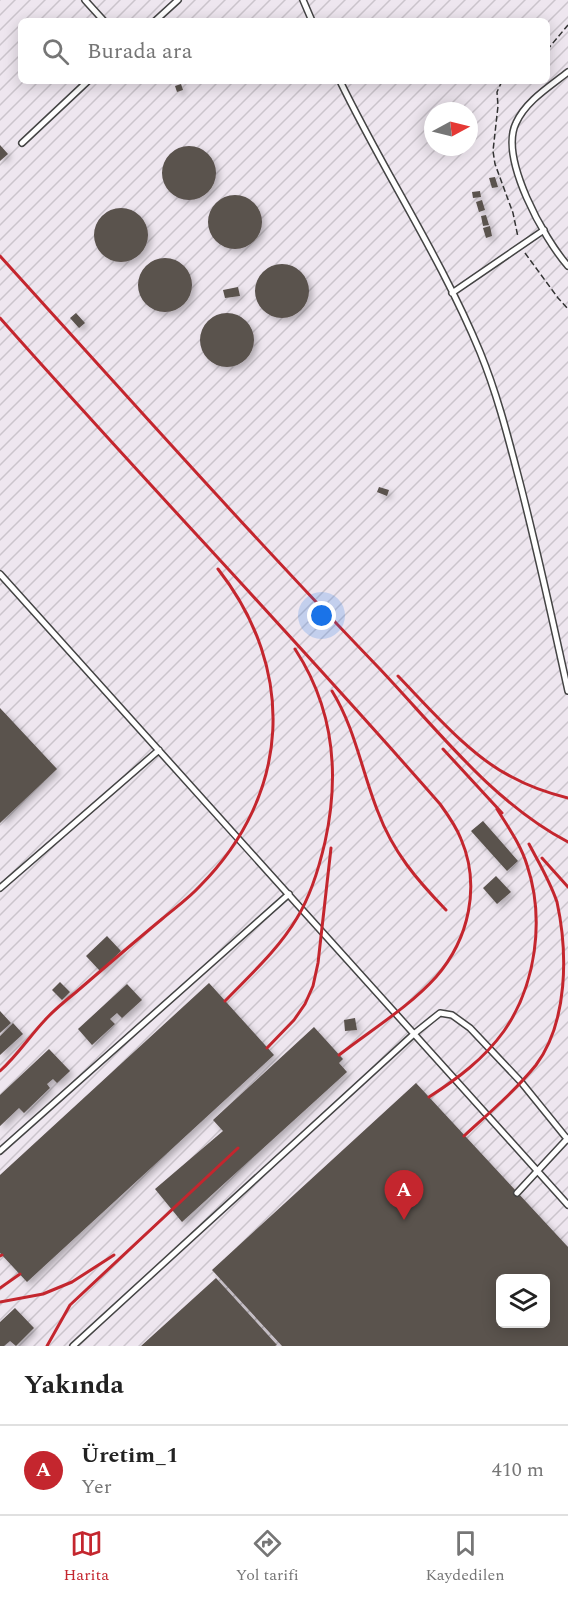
<!DOCTYPE html>
<html lang="tr">
<meta charset="utf-8">
<style>
body{margin:0;font-family:Spectral,serif;background:#f2f2f2;color:#222}
.controls{position:absolute;right:18px;bottom:18px;display:grid;overflow:hidden;border-radius:9px;box-shadow:0 3px 15px #0003}
.controls button{width:54px;height:54px;display:grid;place-items:center;padding:0;border:0;border-bottom:2px solid #e0e0e0;background:#fff;color:#222;font:30px sans-serif}
.compass{position:absolute;left:424px;top:102px;width:54px;height:54px;border-radius:50%;background:#fff;box-shadow:0 3px 15px #0003;rotate:83deg}
.you{position:absolute;left:322px;top:616px;width:21px;height:21px;margin:-15px;border:4px solid #fff;border-radius:50%;background:#1a73e8;box-shadow:0 0 0 9px #1a73e833}
.badge{display:grid;place-items:center;width:39px;height:39px;border-radius:50%;background:#c4262e;color:#fff;font-size:20px;font-weight:700}
.pin{position:absolute;translate:-50% -50px;filter:drop-shadow(0 2px 3px #0008)}
.pin::after{content:'';position:absolute;top:32px;width:21px;height:18px;background:inherit;clip-path:polygon(0 0,100% 0,50% 100%)}
.list{margin:0;padding:0;list-style:none}
h2{display:flex;justify-content:space-between;align-items:center;height:78px;margin:0;padding:0 24px;font-size:26px}
h2 small{font-size:20px;font-weight:400;color:#767676}
.list li{display:grid;grid-template-columns:39px 1fr auto;gap:18px;align-items:center;box-sizing:border-box;height:90px;padding:0 24px;border-top:2px solid #e0e0e0}
.list b{display:block;font-size:22px;white-space:nowrap}
.list p{margin:0;font-size:20px;white-space:nowrap;color:#767676}
.list em{font-size:20px;font-style:normal;color:#767676}
.icon{flex:none;width:33px;height:33px;fill:none;stroke:currentColor;stroke-width:2;stroke-linecap:round;stroke-linejoin:round}
.map{position:relative;flex:none;width:568px;height:1346px;overflow:hidden}
.search{position:absolute;background:#fff;box-shadow:0 3px 15px #0003;left:18px;right:18px;top:18px;height:66px;display:flex;align-items:center;gap:15px;box-sizing:border-box;padding:0 21px;border-radius:9px;color:#767676;font-size:22px}
.sheet{height:168px;background:#fff}
nav{display:flex;justify-content:space-around;align-items:center;box-sizing:border-box;height:84px;border-top:2px solid #e0e0e0;background:#fff;font-size:16px;color:#767676}
nav a{display:grid;justify-items:center;gap:3px}
nav .on{color:#c4262e}
.map>svg:first-child{display:block}
</style>
<div class="map">
<svg width="568" height="1346" viewBox="0 0 568 1346">
<defs>
<pattern id="industrial-furrows" width="10" height="10" patternUnits="userSpaceOnUse" patternTransform="scale(1.5)"><rect width="10" height="10" fill="#eee6ef"/><path d="M-1 1l2-2M0 10L10 0M9 11l2-2" fill="none" stroke="#cbc4cc"/></pattern>
<filter id="shadow"><feDropShadow dx="3.5" dy="3.5" stdDeviation="3" flood-color="#0004"/></filter>
</defs>
<rect width="100%" height="100%" fill="#fffdf5"/>
<path fill="url(#industrial-furrows)" fill-rule="evenodd" d="M0,0H568V1346H0ZM21,21H547V81H21ZM433,111H469V147H433ZM500,1278H546V1324H500Z"/>
<path fill="#5a524d" fill-rule="evenodd" filter="url(#shadow)" d="M181,84L183,90L177,92L175,86Z
M0,145L8,154L0,161Z
M162 173a27 27 0 1 1 54 0a27 27 0 1 1-54 0Z
M495,177L498,187L492,188L489,178Z
M480,191L481,197L473,198L472,192Z
M208 222a27 27 0 1 1 54 0a27 27 0 1 1-54 0Z
M482,200L485,210L479,212L476,202Z
M94 235a27 27 0 1 1 54 0a27 27 0 1 1-54 0Z
M486,215L489,225L483,226L481,216Z
M490,226L492,236L486,238L483,228Z
M138 285a27 27 0 1 1 54 0a27 27 0 1 1-54 0Z
M255 291a27 27 0 1 1 54 0a27 27 0 1 1-54 0Z
M238,287L240,296L225,298L223,290Z
M76,313L85,323L79,328L70,318Z
M200 340a27 27 0 1 1 54 0a27 27 0 1 1-54 0Z
M379,487L389,490L387,496L377,492Z
M0,708L57,769L0,823Z
M483,821L518,861L507,871L471,831Z
M496,876L511,892L497,904L483,888Z
M107,936L121,951L100,971L86,956Z
M60,982L70,992L62,1000L52,990Z
M209,983L274,1055L27,1282L0,1253V1175Z
M127,984L142,1000L122,1018L117,1013L110,1019L115,1024L92,1045L78,1029Z
M0,1011L11,1023L0,1033Z
M355,1018L357,1030L345,1031L344,1020Z
M13,1023L23,1034L0,1055V1036Z
M314,1027L343,1059L339,1063L347,1072L182,1222L155,1189L223,1131L213,1120Z
M49,1049L70,1071L57,1083L53,1079L47,1084L50,1088L24,1113L19,1108L0,1126V1095Z
M416,1083L568,1247V1346H282L212,1270ZM500,1278H546V1324H500Z
M216,1278L277,1345L275,1346H141Z
M15,1308L34,1328L16,1346L10,1341L4,1346H0V1322Z"/>
<g fill="none" stroke-linecap="round" stroke-linejoin="round">
<defs>
<path id="lane" d="M85,0L104,21
M303,0L312,21
M155,21L178,0
M568,72C549,87 526,101 516,123C499,158 544,239 568,266
M340,81C384,172 441,258 480,352C498,396 509,441 521,487C538,554 553,622 568,691
M22,143L88,81
M452,293L544,230
M0,574L568,1205
M0,888L159,750
M0,1151L289,894
M517,1193L568,1138
M73,1346L415,1033L440,1013L452,1015L470,1028L521,1082L568,1140"/>
</defs>
<use href="#lane" stroke="#444" stroke-width="8"/>
<path stroke="#333" stroke-width="1.5" stroke-dasharray="6 3" stroke-linecap="butt" d="M547,50L568,25
M502,81L497,92L498,106L493,151L495,164L513,213L518,237
M525,253L558,298L568,309"/>
<use href="#lane" stroke="#fff" stroke-width="5"/>
<path stroke="#c4262e" stroke-width="3" d="M0,256C125,394 249,533 378,667C437,729 492,802 568,842
M0,318C145,482 296,639 440,804C448,815 456,826 461,839C481,886 469,939 436,977C409,1007 371,1030 339,1055
M398,676C430,709 471,757 512,777C530,787 548,793 568,798
M332,691C355,728 362,772 378,812C393,852 417,880 446,910
M443,749L502,813
M542,858L568,887
M225,1001C250,975 278,950 297,918C311,895 319,868 325,842C340,774 333,707 295,649
M267,1048L294,1020L305,1004L313,986L318,963L331,848
M0,1071C17,1056 29,1037 45,1020C54,1010 65,1001 75,993C104,968 133,943 162,919C175,908 189,898 200,886C291,794 297,670 218,569
M429,1097C457,1079 484,1059 504,1031C536,985 545,919 527,865C521,845 508,827 497,809
M464,1136C489,1113 515,1091 536,1065C568,1022 568,953 557,902C550,881 539,863 529,844
M0,1256L2,1255
M0,1288L20,1274
M0,1302L43,1294L72,1282L114,1255
M47,1346L70,1305L238,1148"/>
</g>
</svg>
<div class="controls">
<button><svg class="icon" aria-label="layers" viewBox="0 0 24 24"><path d="M12 4l9 5-9 5-9-5zM3 14l9 5 9-5"/></svg></button>
</div>
<svg class="compass" viewBox="-18 -18 36 36"><path d="M0-13l5 13h-10z" fill="#e53935"/><path d="M0 13l5-13h-10z" fill="#767676"/></svg>
<div class="you"></div>
<div class="pin badge" style="left:404px;top:1220px">A</div>
<div class="search"><svg class="icon" aria-label="search" viewBox="0 0 24 24"><circle cx="10" cy="10" r="6"/><path d="M15 15l6 6"/></svg>Burada ara</div>
</div>
<section class="sheet">
<h2>Yakında<small></small></h2>
<ul class="list">
<li><span class="badge">A</span><div><b>Üretim_1</b><p>Yer</p></div><em>410 m</em></li>
</ul>
</section>
<nav>
<a class="on"><svg class="icon" aria-label="map" viewBox="0 0 24 24"><path d="M3 6l6-2 6 2 6-2v14l-6 2-6-2-6 2zM9 4v14M15 6v14"/></svg>Harita</a>
<a><svg class="icon" aria-label="directions" viewBox="0 0 24 24"><path d="M12 3l9 9-9 9-9-9zM9 14v-3h6M13 9l2 2-2 2"/></svg>Yol tarifi</a>
<a><svg class="icon" aria-label="saved" viewBox="0 0 24 24"><path d="M7 4h10v16l-5-4-5 4z"/></svg>Kaydedilen</a>
</nav>
